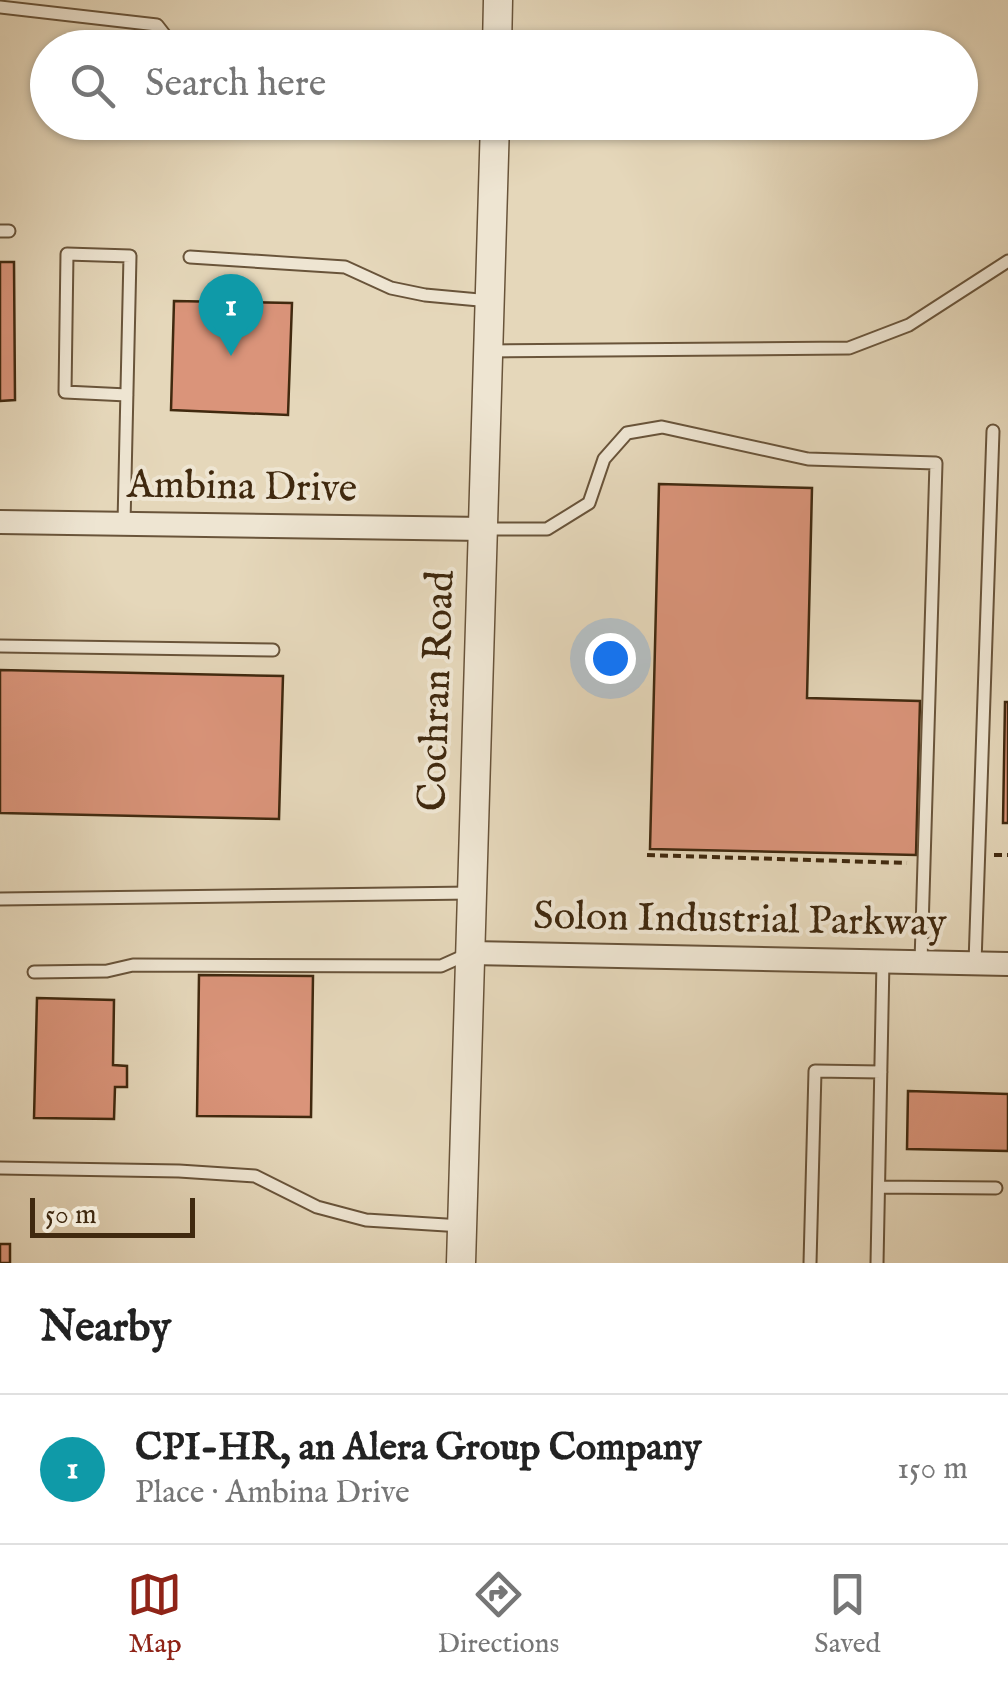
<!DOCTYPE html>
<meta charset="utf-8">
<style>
body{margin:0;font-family:"IM FELL English",serif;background:#f6f6f6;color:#222}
.scale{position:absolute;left:30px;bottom:25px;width:165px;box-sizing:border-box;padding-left:10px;border:5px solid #40290f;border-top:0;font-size:28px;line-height:35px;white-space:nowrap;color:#40290f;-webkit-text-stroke:8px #eee5d2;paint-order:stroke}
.you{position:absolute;left:610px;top:658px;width:35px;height:35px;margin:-25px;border:8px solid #fff;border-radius:50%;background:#1a73e8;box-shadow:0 0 0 15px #1a73e833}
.badge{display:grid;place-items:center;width:65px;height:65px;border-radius:50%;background:#8f2418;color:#fff;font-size:32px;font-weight:700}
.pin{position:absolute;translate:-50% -82px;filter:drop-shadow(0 2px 5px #0008)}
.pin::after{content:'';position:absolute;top:52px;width:35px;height:30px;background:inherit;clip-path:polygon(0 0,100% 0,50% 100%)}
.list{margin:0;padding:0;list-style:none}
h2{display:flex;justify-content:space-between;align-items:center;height:130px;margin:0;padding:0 40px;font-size:42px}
h2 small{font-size:32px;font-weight:400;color:#767676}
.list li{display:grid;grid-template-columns:65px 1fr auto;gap:30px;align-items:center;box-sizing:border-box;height:150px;padding:0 40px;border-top:2px solid #e0e0e0}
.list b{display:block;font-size:38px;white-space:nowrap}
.list p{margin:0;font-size:32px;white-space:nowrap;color:#767676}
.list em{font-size:32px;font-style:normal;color:#767676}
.icon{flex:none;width:55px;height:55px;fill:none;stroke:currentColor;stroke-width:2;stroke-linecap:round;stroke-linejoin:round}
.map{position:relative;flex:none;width:1008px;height:1263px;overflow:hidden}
.search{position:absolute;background:#fff;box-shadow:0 2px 8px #0004;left:30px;right:30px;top:30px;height:110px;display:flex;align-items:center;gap:25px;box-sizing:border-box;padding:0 35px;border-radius:55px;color:#767676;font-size:38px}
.sheet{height:280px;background:#fff}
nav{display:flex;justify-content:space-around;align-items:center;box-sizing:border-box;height:140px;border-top:2px solid #e0e0e0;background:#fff;font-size:28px;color:#767676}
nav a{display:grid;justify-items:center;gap:5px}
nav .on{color:#8f2418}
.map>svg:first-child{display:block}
</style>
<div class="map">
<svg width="1008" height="1263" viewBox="0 0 1008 1263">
<rect width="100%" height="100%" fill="#e5d7ba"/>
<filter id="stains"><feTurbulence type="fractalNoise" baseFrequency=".002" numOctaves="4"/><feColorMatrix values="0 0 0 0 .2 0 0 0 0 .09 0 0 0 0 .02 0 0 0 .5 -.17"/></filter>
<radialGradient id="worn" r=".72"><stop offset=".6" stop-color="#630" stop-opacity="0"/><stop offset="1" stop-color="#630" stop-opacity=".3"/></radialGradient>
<path fill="#da947a" stroke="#40290f" stroke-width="2.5" d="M0,262H14L15,400L0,401Z
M174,301L292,303L288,415L171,410Z
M659,484L812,488L807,698L920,701L916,855L650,849Z
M0,670L283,676L279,819L0,813Z
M1005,702H1008V823H1003Z
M199,975L313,976L311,1117L197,1116Z
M37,998L114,1000L113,1065L127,1066V1087H115L114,1119L34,1118Z
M908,1091L1008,1094V1151L907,1149Z
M0,1244H10V1263H0Z"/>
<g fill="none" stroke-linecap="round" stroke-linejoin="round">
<defs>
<path id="service" d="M0,7L157,25L175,48
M0,231H9
M190,257L345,267L391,288L425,295L490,301
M489,351L849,348L909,325L1008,261
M124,523L130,256L67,254L65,392L127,395
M484,529H547L589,503L604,459L627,433L662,427L808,459L936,463L921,962
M0,646L273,650
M0,899L472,893
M975,963L993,431
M34,972L107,971L133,965L441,966L470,953
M0,1168L179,1171L255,1176L317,1207L366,1220L462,1226
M879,1187L996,1188
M810,1263L815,1071L881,1072
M877,1263L883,961"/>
<path id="minor" d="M0,522L484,529
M470,953L1008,964"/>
<path id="tertiary" d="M497,48L498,0
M461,1263L495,122"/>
</defs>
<use href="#service" stroke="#69543a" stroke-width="15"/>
<use href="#minor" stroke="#69543a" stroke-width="26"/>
<use href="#tertiary" stroke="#69543a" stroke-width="31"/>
<path stroke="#40290f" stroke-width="4" stroke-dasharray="8 5" stroke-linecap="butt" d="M647,855L907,863
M994,855H1008"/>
<use href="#service" stroke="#eee5d2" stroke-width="11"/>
<use href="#minor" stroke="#eee5d2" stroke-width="22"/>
<use href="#tertiary" stroke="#eee5d2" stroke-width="28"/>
</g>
<g text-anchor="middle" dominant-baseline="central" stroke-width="8" stroke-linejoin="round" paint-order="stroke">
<g font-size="40" fill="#40290f" stroke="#eee5d2">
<text transform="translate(242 488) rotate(1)">Ambina Drive</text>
<text transform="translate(438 691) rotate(-88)">Cochran Road</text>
<text transform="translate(740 921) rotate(1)">Solon Industrial Parkway</text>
</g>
</g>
<rect width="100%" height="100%" filter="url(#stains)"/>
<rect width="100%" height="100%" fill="url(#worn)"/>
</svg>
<div class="scale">50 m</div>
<div class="you"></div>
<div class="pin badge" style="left:231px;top:356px;background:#0f9aa8">1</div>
<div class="search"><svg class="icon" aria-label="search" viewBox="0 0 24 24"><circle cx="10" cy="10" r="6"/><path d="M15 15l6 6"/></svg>Search here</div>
</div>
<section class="sheet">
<h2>Nearby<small></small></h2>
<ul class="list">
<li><span class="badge" style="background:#0f9aa8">1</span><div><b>CPI-HR, an Alera Group Company</b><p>Place · Ambina Drive</p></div><em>150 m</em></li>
</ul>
</section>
<nav>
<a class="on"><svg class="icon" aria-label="map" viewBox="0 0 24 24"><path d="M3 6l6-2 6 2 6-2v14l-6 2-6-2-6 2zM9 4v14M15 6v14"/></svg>Map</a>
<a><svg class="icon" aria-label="directions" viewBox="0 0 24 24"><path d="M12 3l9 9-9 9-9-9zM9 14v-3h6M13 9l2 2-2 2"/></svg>Directions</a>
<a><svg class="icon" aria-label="saved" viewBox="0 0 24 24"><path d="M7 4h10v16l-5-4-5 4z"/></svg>Saved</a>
</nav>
